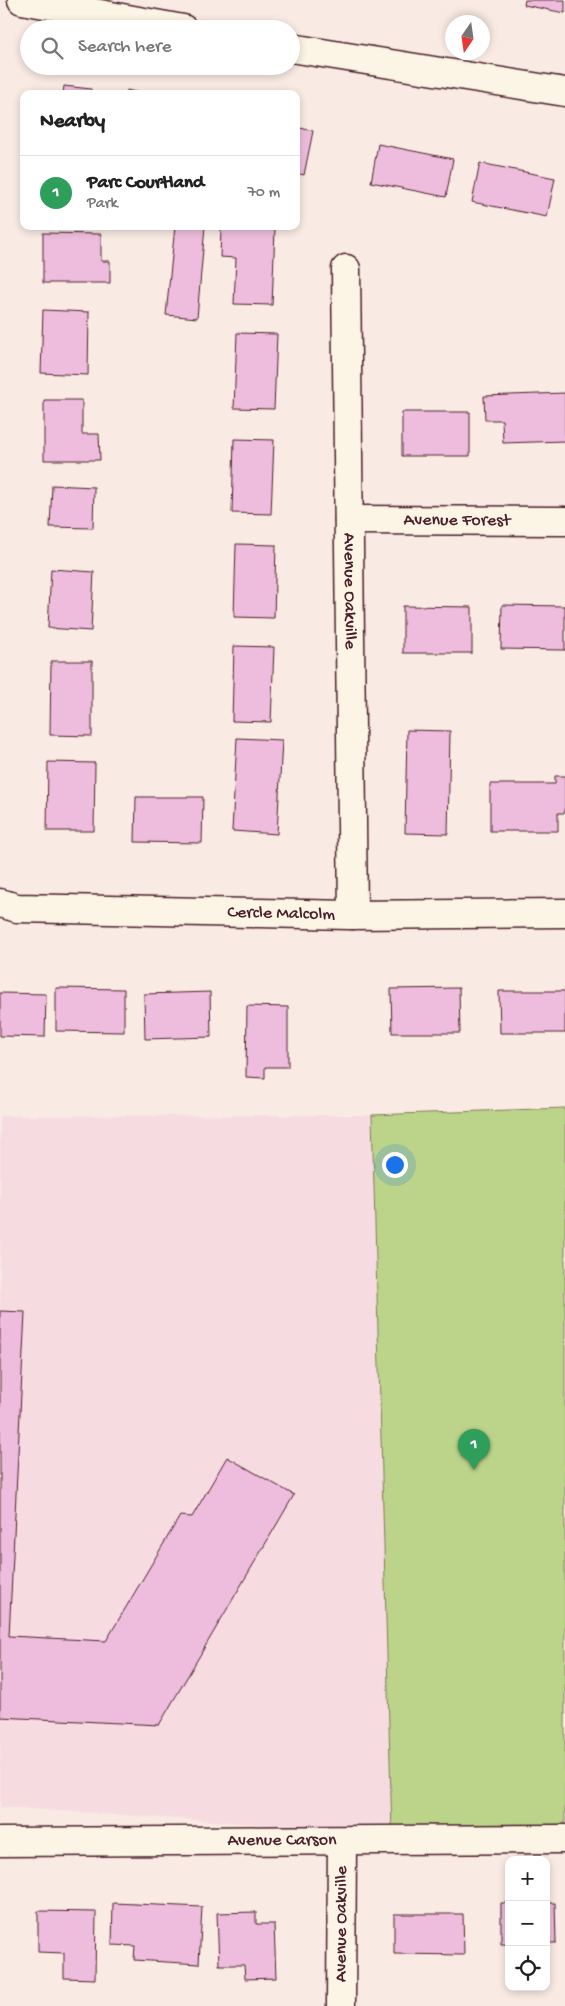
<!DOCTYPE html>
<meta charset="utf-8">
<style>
body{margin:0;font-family:"Gochi Hand",sans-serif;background:#f6f6f6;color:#222}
.controls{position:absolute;right:15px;bottom:15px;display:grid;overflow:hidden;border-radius:10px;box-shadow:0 2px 8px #0003}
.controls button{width:45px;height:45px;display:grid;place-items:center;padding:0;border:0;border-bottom:1px solid #e0e0e0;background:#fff;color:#222;font:25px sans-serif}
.compass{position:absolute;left:445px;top:15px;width:45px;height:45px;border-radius:50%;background:#fff;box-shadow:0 2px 8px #0003;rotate:193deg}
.you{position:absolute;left:394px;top:1164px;width:18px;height:18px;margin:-12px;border:4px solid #fff;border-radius:50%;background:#1a73e8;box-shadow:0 0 0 8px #1a73e833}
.badge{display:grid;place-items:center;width:32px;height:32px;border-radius:50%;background:#4a1f2b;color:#fff;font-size:16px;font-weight:700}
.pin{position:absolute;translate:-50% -41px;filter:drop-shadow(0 1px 2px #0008)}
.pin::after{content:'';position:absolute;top:26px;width:18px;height:15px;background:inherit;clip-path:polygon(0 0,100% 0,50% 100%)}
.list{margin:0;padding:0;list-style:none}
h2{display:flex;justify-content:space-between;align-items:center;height:65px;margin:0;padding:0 20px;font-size:21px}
h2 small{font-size:16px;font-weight:400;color:#767676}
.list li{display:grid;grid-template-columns:32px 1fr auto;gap:15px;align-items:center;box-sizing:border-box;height:75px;padding:0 20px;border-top:1px solid #e0e0e0}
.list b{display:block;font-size:19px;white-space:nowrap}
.list p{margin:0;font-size:16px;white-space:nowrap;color:#767676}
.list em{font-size:16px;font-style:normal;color:#767676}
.icon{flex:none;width:28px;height:28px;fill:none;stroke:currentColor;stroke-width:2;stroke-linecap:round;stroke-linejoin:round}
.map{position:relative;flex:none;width:565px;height:2006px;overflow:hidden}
.search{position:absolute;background:#fff;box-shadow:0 2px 8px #0003;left:20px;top:20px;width:280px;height:55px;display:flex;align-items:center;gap:12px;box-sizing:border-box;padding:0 18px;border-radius:28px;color:#767676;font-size:19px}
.panel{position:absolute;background:#fff;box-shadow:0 2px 8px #0003;left:20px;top:90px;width:280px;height:140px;border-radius:10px}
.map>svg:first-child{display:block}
</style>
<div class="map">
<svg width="565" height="2006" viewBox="0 0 565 2006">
<rect width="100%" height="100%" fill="#f9eae3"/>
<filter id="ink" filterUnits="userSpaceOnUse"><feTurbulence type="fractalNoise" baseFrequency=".02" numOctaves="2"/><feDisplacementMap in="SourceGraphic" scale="10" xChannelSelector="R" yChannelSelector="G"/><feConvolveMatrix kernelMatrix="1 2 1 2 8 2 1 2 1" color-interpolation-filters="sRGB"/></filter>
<g filter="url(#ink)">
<path fill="#f6dce1" d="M372,1115L392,1833L0,1807V1116Z"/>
<path fill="#bcd48a" stroke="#837a5a" d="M565,1108V1825L392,1833L372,1115Z"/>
<path fill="#eebddd" stroke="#4a1f2b" d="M525,0H565V13L524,5Z
M64,86L91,89V94H63Z
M127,90L144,94H126Z
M296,127L313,131L304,175L296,173Z
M378,144L453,159L446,197L371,182Z
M480,163L555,178L547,217L472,202Z
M175,226H205L197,318L166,315Z
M221,228L275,229L272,305L234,304L236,258L220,257Z
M43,233L101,234V261H110V283H43Z
M43,310L89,312L88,375L41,373Z
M237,333L277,334L274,409L234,408Z
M565,393V441L503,443L502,420H485L484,396Z
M44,400H82V434H99L100,460H44Z
M402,412H470V456H402Z
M234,439L274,440L271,514L232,513Z
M52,485L94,487L93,528L50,527Z
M236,544L276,545L274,618L234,617Z
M51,569L94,572L91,631L48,628Z
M502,605L565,606V650L501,649Z
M403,606L472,607V653H403Z
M234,646L274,647L271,722L232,721Z
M51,661H92V736L50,735Z
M407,730L450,731L448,834L405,833Z
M237,738L282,740L277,834L232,831Z
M48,762L95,763L94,831H47Z
M555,776H565V813H558V831H490V784H555Z
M136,797H203L202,843L135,842Z
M56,988L124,989V1032L56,1031Z
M459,988L460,1033H392L391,989Z
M499,991H565V1033H500Z
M210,992L211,1037L145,1039L144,994Z
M0,993L46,994L45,1037L0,1036Z
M247,1006L288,1007V1067H265V1078L246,1077Z
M0,1311L25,1312L9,1636L106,1641L180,1516L192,1517L227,1457L294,1495L159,1725L0,1717Z
M113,1903L202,1907L199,1964L134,1960L135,1946L112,1945Z
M501,1903H509V1944H501Z
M546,1903H555L556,1943H546Z
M38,1911L96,1912L95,1979L64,1978V1953L38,1952Z
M256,1912V1924H274L276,1978L245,1979L244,1965H219L217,1913Z
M394,1914H463L464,1955L394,1954Z"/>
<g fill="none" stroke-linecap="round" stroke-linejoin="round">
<defs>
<g id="street">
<path d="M22,0L183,29"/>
<path d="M291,48L565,92"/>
<path id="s1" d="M346,269L353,915"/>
<path id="s2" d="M349,520L565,521"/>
<path id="s3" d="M0,903L17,908L349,915L565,913"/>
<path id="s4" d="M0,1842L565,1839"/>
<path id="s5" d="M341,2006L342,1842"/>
</g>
</defs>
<use href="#street" stroke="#4a1f2b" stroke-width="31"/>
<use href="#street" stroke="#fcf5e5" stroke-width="28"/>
</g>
</g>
<g text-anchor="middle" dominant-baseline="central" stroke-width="4" stroke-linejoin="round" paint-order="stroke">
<g font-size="18" fill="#4a1f2b" stroke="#fcf5e5">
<text stroke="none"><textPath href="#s2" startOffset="108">Avenue Forest</textPath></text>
<text stroke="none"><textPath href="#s1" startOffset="322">Avenue Oakville</textPath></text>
<text stroke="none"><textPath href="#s3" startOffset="282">Cercle Malcolm</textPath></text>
<text stroke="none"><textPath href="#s4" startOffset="282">Avenue Carson</textPath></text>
<text stroke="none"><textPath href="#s5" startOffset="82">Avenue Oakville</textPath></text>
</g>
</g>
</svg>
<div class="controls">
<button>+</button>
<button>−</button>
<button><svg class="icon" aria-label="locate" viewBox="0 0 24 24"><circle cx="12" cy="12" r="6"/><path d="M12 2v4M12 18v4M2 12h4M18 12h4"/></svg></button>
</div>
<svg class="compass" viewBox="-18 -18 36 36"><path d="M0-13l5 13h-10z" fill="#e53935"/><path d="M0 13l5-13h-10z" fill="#767676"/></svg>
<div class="you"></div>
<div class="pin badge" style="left:474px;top:1470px;background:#2e9e5b">1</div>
<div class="search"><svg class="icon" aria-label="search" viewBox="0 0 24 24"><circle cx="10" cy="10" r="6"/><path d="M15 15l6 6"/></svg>Search here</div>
<section class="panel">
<h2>Nearby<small></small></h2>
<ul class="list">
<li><span class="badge" style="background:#2e9e5b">1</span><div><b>Parc Courtland</b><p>Park</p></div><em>70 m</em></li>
</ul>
</section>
</div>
